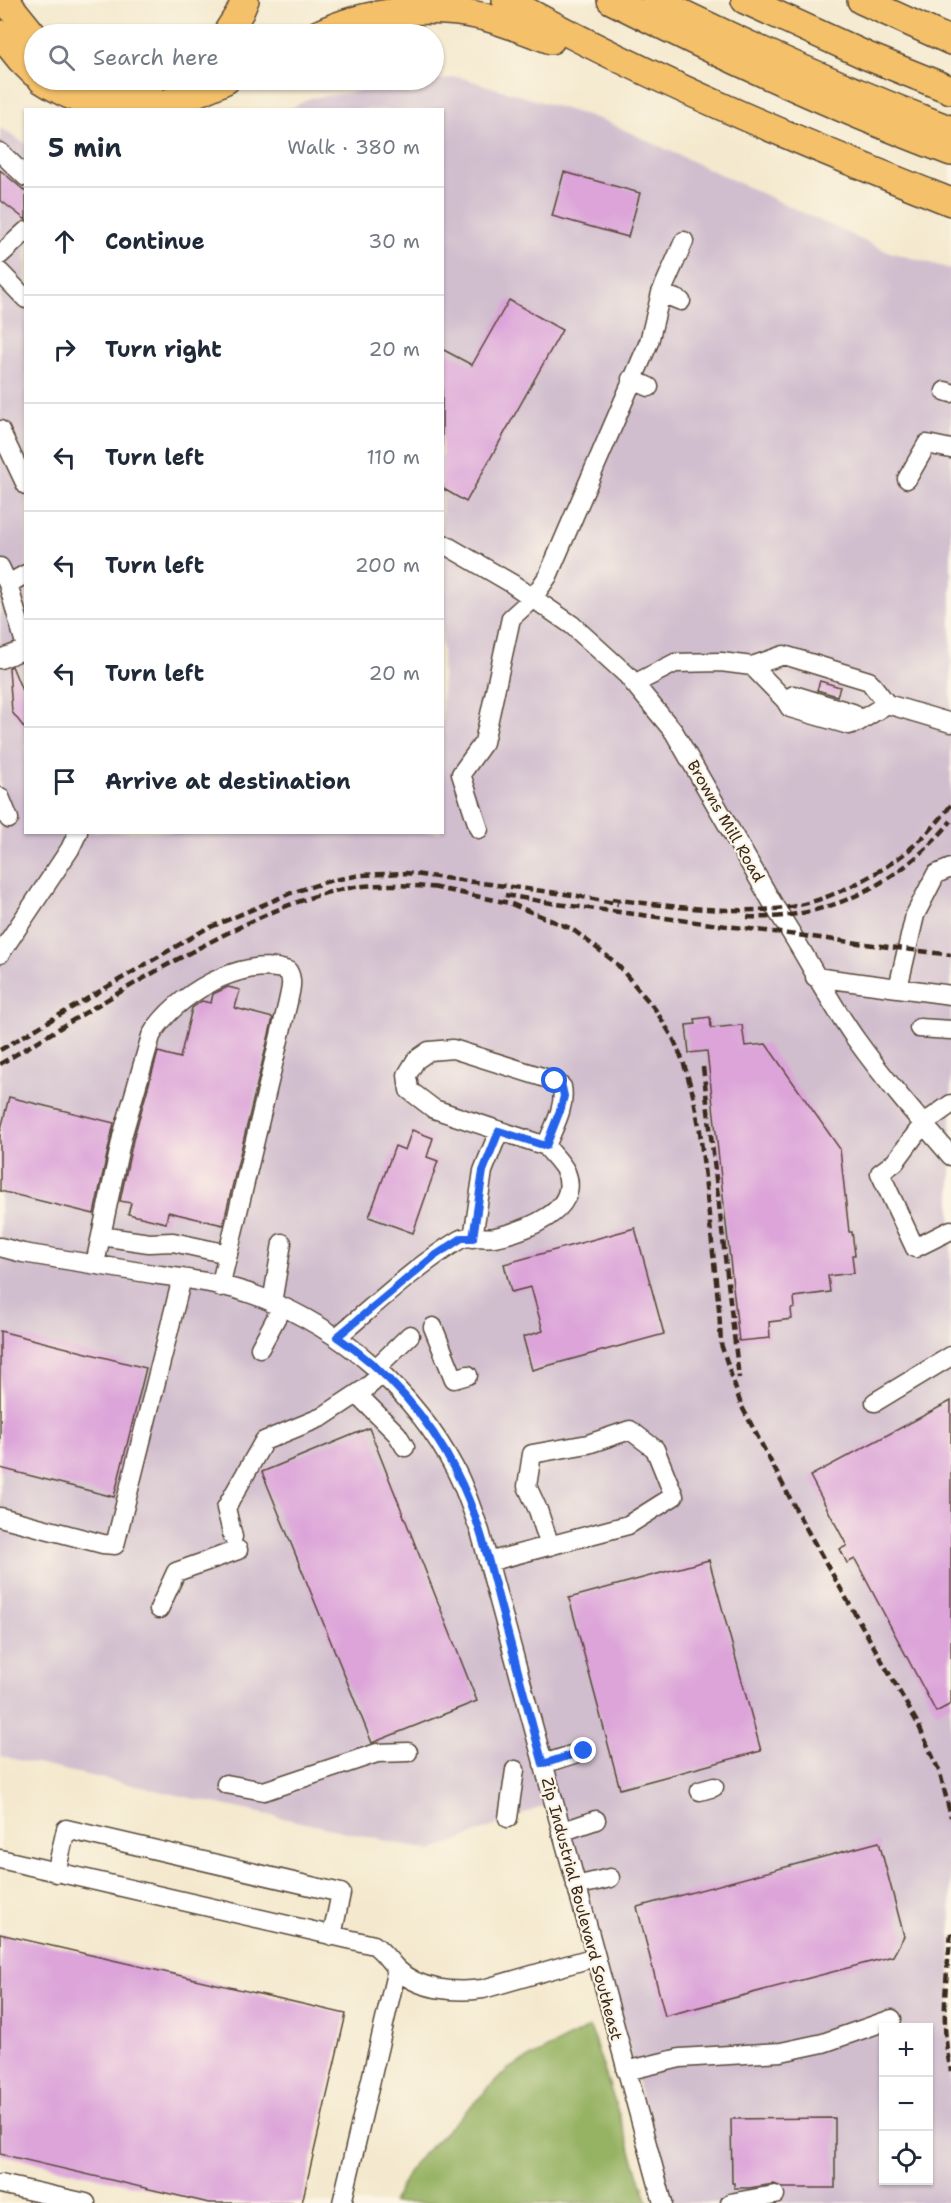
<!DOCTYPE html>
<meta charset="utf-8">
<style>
body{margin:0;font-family:"Shantell Sans",sans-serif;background:#f2f2f3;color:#1f2937}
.controls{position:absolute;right:18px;bottom:18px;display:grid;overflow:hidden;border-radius:0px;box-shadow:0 2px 4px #0004}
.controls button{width:54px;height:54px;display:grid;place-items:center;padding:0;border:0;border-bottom:2px solid #e0e1e3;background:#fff;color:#1f2937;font:30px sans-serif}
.stop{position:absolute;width:18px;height:18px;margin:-14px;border:4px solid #2563eb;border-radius:50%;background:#fff}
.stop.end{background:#2563eb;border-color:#fff;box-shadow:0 2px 6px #0008}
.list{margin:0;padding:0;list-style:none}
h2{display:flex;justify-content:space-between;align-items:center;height:78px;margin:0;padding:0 24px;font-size:26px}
h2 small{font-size:20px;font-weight:400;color:#747a83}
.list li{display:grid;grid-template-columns:39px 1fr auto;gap:18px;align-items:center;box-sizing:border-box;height:108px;padding:0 24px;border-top:2px solid #e0e1e3}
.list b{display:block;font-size:22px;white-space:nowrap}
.list em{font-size:20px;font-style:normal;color:#747a83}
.icon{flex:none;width:33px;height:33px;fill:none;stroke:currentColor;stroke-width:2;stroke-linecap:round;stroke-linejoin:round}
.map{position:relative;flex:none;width:951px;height:2203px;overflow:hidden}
.search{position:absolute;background:#fff;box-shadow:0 2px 4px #0004;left:24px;top:24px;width:420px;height:66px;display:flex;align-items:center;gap:15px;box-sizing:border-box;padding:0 21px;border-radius:33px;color:#747a83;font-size:22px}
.panel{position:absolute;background:#fff;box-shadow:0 2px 4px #0004;left:24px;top:108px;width:420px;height:726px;border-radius:0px}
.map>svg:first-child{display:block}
</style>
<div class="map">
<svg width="951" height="2203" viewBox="0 0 951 2203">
<rect width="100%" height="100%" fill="#fcf5e5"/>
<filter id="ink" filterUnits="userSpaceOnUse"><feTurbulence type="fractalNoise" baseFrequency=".0167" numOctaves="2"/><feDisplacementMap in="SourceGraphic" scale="12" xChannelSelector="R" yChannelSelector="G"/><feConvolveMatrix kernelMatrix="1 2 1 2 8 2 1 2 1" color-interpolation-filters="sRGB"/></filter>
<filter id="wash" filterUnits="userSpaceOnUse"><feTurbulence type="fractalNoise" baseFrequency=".008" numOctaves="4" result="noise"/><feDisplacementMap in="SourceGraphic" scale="24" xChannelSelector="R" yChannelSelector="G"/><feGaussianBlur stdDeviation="1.35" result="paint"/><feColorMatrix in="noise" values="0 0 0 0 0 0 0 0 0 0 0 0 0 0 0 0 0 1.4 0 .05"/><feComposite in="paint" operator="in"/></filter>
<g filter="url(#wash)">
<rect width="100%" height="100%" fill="#f4e9ce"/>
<path fill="#d0bdce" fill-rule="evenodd" d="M459,77L605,121L886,251L951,269V2203H672L589,1913L554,1802L432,1851L0,1756V128L26,144V832H442V110L290,109L310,98ZM884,2028H928V2180H884Z"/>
<path fill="#96b264" stroke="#686e41" stroke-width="1.5" d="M590,2027L648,2203H392L413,2164L508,2069Z"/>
<g id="blocks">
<path fill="#dca4d9" d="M0,170L26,192V220L0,200Z
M564,172L640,193L628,237L552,216Z
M509,300L562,330L466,502L442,488V349L472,365Z
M12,666L23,693H26V730L12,712L9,668Z
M820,681L840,687L837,696L817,690Z
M228,987L240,990L235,1008L273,1018L223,1225L168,1212L166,1223L128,1214L131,1203L120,1201L133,1140L158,1052L180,1058L192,1008L202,1001L211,1003L213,994Z
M710,1017L711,1028L742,1025L745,1046L766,1044L840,1149L849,1232H852L855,1255H852L854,1273L828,1276L830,1292L794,1297L795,1308L791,1309L792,1319L769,1322L770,1338L739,1341L707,1051L689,1053L686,1025L696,1024L695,1019Z
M9,1097L114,1123L94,1214L0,1191V1133Z
M412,1130L433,1138L427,1157L438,1161L413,1233L369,1217L395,1146L405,1150Z
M635,1228L664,1334L532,1370L523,1337L543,1331L531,1287L511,1292L504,1264Z
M0,1331L146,1368L114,1497L0,1468Z
M951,1401V1704L936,1712L855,1559L847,1563L840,1549L847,1546L810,1476Z
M369,1428L477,1701L372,1743L262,1472Z
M709,1560L761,1751L620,1789L569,1598Z
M879,1842L904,1936L893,1956L665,2016L637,1907Z
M0,1934L346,2014L302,2203H209L0,2154Z
M835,2118V2188H784L774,2184L749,2188H734V2183H732L731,2119Z"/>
</g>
</g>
<g filter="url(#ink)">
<use href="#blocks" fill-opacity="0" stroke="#574738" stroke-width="1.5"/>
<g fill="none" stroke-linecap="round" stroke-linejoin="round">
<defs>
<path id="minor" d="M0,152L26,177
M0,255L26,231
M0,272L26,299
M661,293L681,301
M631,379L649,387
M945,391L951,393
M0,430L26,485
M907,479L927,444L951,449
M442,543L511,583L572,625L627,675L674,732L776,909C804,951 826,997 855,1038C885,1080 918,1118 951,1156
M0,567L8,584L26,647
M8,584L26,574
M0,659L26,649
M752,666L785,700L790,708L849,725L858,722
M634,684L675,663L721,662L752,666L784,655L869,681L887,704L858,722L853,713L794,695L785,700
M887,704L951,723
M0,797L9,819
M479,829L461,774L484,742L511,618L533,598L548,576L649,342L661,293L684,241
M0,954L70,849L78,832
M815,977L951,995
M898,988L915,915L936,874L951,868
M919,1028L951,1030
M951,1104L923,1124L895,1162L880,1173L915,1248L951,1230
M101,1236L149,1243L173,1242L228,1254
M473,1238L483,1171L499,1131
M0,1247L23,1253C66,1260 110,1267 153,1274C189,1279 226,1284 260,1297C344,1330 414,1391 456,1471C466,1490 472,1511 480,1531L663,2203
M95,1264L122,1137L151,1036C172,997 244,954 288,971C294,981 290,991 288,1002L220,1287
M272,1303L282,1243
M433,1327L454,1379L468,1375
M337,1337C376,1304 415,1267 459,1240C469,1234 484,1239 495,1237C524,1231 582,1211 566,1172C562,1163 552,1154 546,1146C553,1128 566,1107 562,1087L555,1081L453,1049L429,1051L416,1060L407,1075L409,1090L434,1109L546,1146
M260,1348L282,1307
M376,1368L410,1335
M357,1394L397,1434L405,1447
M875,1402L951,1356
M0,1517L103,1544L115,1545L182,1278
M233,1537L226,1508L264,1441L322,1417L366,1388L382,1374
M488,1562L628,1525L674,1496L655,1449L630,1430L588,1444L532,1454L527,1486L538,1510L550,1546
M159,1609L176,1572L238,1550
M543,1764L584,1751
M226,1784L264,1791L377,1753L408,1752
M700,1791L714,1787
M508,1818L515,1770
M561,1832L596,1820
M0,1859L374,1945C384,1952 389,1961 397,1969C418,1990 455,1993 483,1989L595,1957
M56,1873L66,1829L341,1893L332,1936
M576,1886L610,1878
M626,2071L680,2058L781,2052L823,2043L892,2019
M0,2184L86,2203
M342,2203L397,1969
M730,2203L775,2195"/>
<path id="highway" d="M5,0L34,36
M506,0C649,79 800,142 951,202
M611,0C722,56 835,108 951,152
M655,0C751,48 851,91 951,130
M745,0L867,56L951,90
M861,0L951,41
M0,34L21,60L34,73
M226,34L240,12L245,0
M318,34C369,10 430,4 485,17C507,23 529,32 551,40
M42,80C108,123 158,112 226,80
M103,80C120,83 136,83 153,80"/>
</defs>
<use href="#minor" stroke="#574738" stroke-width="21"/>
<use href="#highway" stroke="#574738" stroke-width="30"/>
<use href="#minor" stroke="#fff" stroke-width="18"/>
<use href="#highway" stroke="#f4c16b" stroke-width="27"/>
<path stroke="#3b2a1e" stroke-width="4.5" stroke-dasharray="9 4.5" stroke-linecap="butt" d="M432,887L509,903L572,929L616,963L655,1009L673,1038L683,1061L693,1094L700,1131L719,1309L721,1344L741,1405L802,1521L918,1724L940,1773L951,1817
M505,895L557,904L951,955
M612,899C665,906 721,913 775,909C824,905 886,873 921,839C932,829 942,817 951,805
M747,917C826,921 903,882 951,821
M0,1050L204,930L291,893L329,881L361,875L406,873L573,895L618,904
M0,1064C64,1026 127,986 193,951C240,926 296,897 349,888C379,883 409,885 439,888
M703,1067L739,1378
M951,1933C946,1978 940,2026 951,2071"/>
</g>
</g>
<g fill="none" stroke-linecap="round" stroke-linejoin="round" filter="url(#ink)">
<path stroke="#2563eb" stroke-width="8" d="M555,1081L562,1087L564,1096L561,1108L546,1146L499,1131L483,1171L473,1238H462L433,1257L337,1337C387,1370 429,1418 456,1472C479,1516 490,1567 503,1615C516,1664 529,1714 543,1764L584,1751"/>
</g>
<g text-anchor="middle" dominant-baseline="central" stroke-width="4.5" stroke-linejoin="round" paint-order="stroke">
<g font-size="16" fill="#3b2a1e" stroke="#fcf5e5">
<text transform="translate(726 821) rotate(60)">Browns Mill Road</text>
<text transform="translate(582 1909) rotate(75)">Zip Industrial Boulevard Southeast</text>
</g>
</g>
</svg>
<div class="controls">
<button>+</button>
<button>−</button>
<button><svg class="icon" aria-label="locate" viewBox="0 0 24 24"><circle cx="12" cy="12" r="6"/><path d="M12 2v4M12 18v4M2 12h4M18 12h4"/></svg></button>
</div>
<div class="stop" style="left:555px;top:1081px"></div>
<div class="stop end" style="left:584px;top:1751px"></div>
<div class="search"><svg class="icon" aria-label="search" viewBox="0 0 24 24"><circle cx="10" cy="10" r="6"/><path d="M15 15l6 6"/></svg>Search here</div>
<section class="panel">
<h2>5 min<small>Walk · 380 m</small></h2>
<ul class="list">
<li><svg class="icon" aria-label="ahead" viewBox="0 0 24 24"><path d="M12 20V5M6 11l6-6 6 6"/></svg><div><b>Continue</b></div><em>30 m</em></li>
<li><svg class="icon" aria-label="right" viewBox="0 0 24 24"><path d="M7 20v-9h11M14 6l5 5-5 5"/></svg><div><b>Turn right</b></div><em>20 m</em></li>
<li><svg class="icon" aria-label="left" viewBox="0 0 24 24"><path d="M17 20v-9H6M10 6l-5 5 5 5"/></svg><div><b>Turn left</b></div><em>110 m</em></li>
<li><svg class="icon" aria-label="left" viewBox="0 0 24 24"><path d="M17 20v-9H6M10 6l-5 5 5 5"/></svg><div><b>Turn left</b></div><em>200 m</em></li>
<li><svg class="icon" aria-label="left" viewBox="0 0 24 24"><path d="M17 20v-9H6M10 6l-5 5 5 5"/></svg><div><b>Turn left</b></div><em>20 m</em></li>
<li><svg class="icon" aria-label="arrive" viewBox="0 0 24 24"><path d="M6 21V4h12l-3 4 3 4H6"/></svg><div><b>Arrive at destination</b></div></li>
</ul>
</section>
</div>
